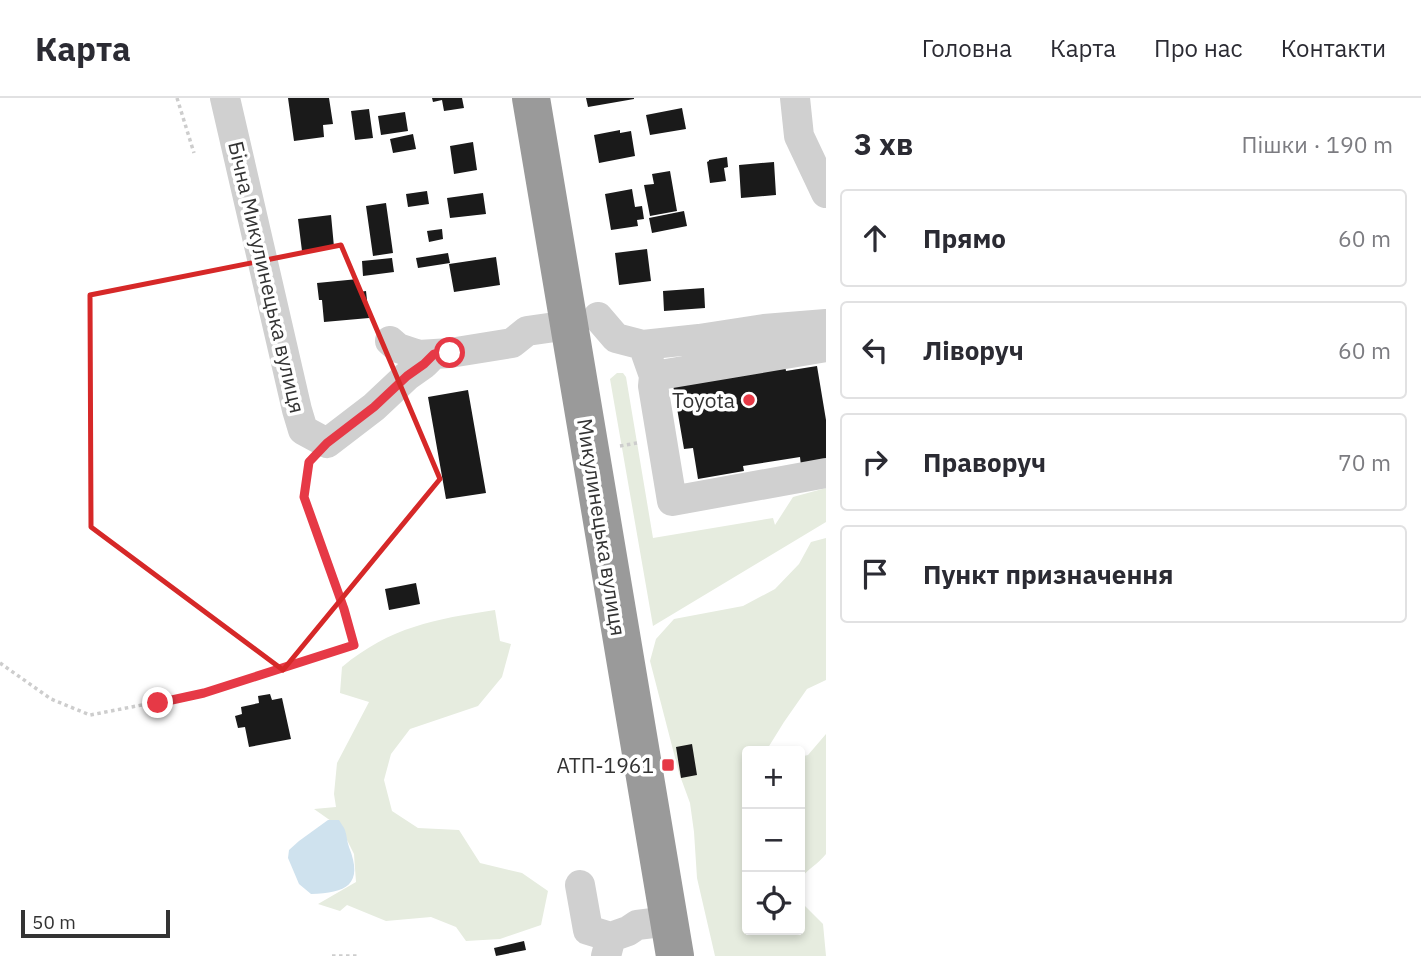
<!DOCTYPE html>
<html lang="uk">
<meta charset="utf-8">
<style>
body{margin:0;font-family:"IBM Plex Sans",sans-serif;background:#f7f7f7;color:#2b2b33}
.controls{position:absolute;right:21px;bottom:21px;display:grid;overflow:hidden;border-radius:7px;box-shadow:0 4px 10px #0003}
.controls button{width:63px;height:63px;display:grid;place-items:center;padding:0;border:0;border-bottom:2px solid #e1e1e2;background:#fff;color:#2b2b33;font:35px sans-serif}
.scale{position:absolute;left:21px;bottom:18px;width:149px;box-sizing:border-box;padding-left:7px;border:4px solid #333;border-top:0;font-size:19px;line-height:24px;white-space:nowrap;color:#333;-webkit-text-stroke:5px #fff;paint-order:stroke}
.stop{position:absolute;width:21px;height:21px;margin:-16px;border:5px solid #e63946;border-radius:50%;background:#fff}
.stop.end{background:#e63946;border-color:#fff;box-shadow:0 2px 7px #0008}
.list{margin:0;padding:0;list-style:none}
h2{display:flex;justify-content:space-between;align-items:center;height:91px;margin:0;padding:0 28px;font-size:30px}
h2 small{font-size:23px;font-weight:400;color:#7c7c81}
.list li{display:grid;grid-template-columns:46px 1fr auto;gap:21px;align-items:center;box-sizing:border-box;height:98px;margin:0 14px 14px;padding:0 14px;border:2px solid #e1e1e2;border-radius:7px}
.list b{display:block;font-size:26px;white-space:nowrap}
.list em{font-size:23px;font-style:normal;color:#7c7c81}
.icon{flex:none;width:38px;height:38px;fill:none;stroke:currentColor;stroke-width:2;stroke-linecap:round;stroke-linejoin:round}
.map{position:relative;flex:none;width:826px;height:858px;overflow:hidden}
header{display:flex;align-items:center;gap:42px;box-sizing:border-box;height:98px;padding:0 35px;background:#fff;border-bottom:2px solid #e1e1e2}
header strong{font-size:33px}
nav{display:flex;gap:38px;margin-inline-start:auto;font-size:24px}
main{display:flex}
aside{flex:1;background:#fff}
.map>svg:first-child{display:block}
</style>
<header>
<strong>Карта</strong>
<nav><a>Головна</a><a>Карта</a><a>Про нас</a><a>Контакти</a></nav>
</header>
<main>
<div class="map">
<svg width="826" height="858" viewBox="0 0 826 858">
<rect width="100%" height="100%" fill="#fff"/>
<path fill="#e6ecdf" d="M617,275H623L626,279L653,440L773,420L775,427L793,399L826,390V424L653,528L610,281Z
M826,440V582L807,591L784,624L766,653H747V832H800V803L823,826L826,858H715L697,780L694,734L690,705L679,675L650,563L656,541L674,521L743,508L775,491L799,466L811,444Z
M495,512L500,543L511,546L502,579L478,608L410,631L391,656L384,682L392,713L418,730L459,732L480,765L522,775L548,793L541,827L500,841L466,843L456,829L431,819L386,823L347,807L340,813L318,806L356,784L354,756L341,730L314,711L336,709L334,696L337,665L369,604L340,595L342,569C390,529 435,521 495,512Z
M826,636V756C818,766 808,771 800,781V659L808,657Z"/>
<path fill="#cfe2ee" d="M328,722H339C341,726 344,729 345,732C347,738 347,744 349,749C364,787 346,795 311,796L299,786L288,760L289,752L299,743Z"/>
<path fill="#1a1a1a" d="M288,0H329L333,26L323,27L324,39L294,43Z
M432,0H462L464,10L444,13L442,2L433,4Z
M586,0H634V1L588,9Z
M682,10L686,31L650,37L646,17Z
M369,11L373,40L355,42L351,13Z
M405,14L408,33L381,37L378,18Z
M620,32V35L631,33L635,58L599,65L594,37Z
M413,36L416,51L393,55L390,41Z
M473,44L477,72L454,76L450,48Z
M727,59L728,69L724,70L726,83L710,85L707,64L709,63V62Z
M774,64L776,97L741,100L739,67Z
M670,73L677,113L650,118L644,87L654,86L652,76Z
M632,91L635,109L642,108L644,121L637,122L638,128L611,132L605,96Z
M427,93L429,106L408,109L406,96Z
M483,95L486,116L450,120L447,100Z
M386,105L393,155L373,158L366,108Z
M684,113L687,128L652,135L649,120Z
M331,117L334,149L302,153L298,121Z
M442,131L443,141L429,144L427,133Z
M647,151L651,183L619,187L615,155Z
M448,155L450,165L418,170L416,160Z
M496,159L500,187L454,194L449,166Z
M392,160L394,174L363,178L362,163Z
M358,181L359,194L366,193L369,220L324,224L322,202H319L317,185Z
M704,190L705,210L664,213L663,193Z
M784,262L786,273L817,268L826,322V364L801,368L800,359L743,368L744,373L698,381L693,350L684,351L672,281Z
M468,292L486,395L446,401L428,299Z
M416,485L420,506L389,512L385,491Z
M270,596L272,602L282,600L291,641L249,649L245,629L238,630L235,618L242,616L241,609L259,605L258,598Z
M692,646L697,677L681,680L676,649Z
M524,843L526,852L496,858L494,850Z"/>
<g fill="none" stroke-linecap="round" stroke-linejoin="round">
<path stroke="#cdcdcd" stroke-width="3.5" stroke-dasharray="3.5 3.5" stroke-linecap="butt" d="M177,0L194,55
M620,348L637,345
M0,565L51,601L90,617L204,595L354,547L344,511L304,399L309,364L311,362
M332,858H358"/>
<path stroke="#d0d0d0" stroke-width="30" d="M225,0L297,312L303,332L327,345L374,309L407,278L424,266L434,256
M795,0L799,38L826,95
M598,219L616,240L643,247L699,241L764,231L826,226
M390,243L398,250L419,257L450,255L512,245L527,233L569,227
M643,247L654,278L653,288L672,403L826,375
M654,278L826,249
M580,787L588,832L611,839
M606,858L611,839L628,833L637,827L669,823"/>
<path stroke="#9a9a9a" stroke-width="38" d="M531,0L675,858"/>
</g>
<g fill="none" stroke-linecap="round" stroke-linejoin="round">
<path stroke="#e63946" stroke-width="9" d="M158,605L204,595L354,547L344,511L304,399L309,364L327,345L374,309L407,278L424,266L434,256L450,255"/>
</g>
<path fill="none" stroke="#d62828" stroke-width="5" stroke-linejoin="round" d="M341,147L440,381L283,572L91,429L90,197Z"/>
<g fill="#e63946" stroke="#fff" stroke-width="2.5">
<circle cx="749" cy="302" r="7"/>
<rect x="661" y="660" width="14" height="14" rx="3.5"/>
</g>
<g text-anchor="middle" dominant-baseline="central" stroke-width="7" stroke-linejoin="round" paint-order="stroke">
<g font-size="21" fill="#333" stroke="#fff">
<text transform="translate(267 179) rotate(77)">Бічна Микулинецька вулиця</text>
<text transform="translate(602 429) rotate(81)">Микулинецька вулиця</text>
</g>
<g font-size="21" fill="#333" stroke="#fff" text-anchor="end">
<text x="735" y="302">Toyota</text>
<text x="654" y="667">АТП-1961</text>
</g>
</g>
</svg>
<div class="controls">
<button>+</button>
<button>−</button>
<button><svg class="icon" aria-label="locate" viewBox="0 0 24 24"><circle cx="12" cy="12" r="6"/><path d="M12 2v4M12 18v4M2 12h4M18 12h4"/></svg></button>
</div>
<div class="scale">50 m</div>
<div class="stop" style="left:450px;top:255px"></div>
<div class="stop end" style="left:158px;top:605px"></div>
</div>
<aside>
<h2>3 хв<small>Пішки · 190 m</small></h2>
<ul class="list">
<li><svg class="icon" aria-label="ahead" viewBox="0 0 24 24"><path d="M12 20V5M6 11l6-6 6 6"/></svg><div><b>Прямо</b></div><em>60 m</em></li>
<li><svg class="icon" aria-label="left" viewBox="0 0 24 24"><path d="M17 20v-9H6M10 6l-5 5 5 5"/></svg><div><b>Ліворуч</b></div><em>60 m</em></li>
<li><svg class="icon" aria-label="right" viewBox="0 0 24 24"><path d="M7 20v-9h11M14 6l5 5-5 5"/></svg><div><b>Праворуч</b></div><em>70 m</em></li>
<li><svg class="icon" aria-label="arrive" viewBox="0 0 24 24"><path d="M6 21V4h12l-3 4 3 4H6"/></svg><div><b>Пункт призначення</b></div></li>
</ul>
</aside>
</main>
